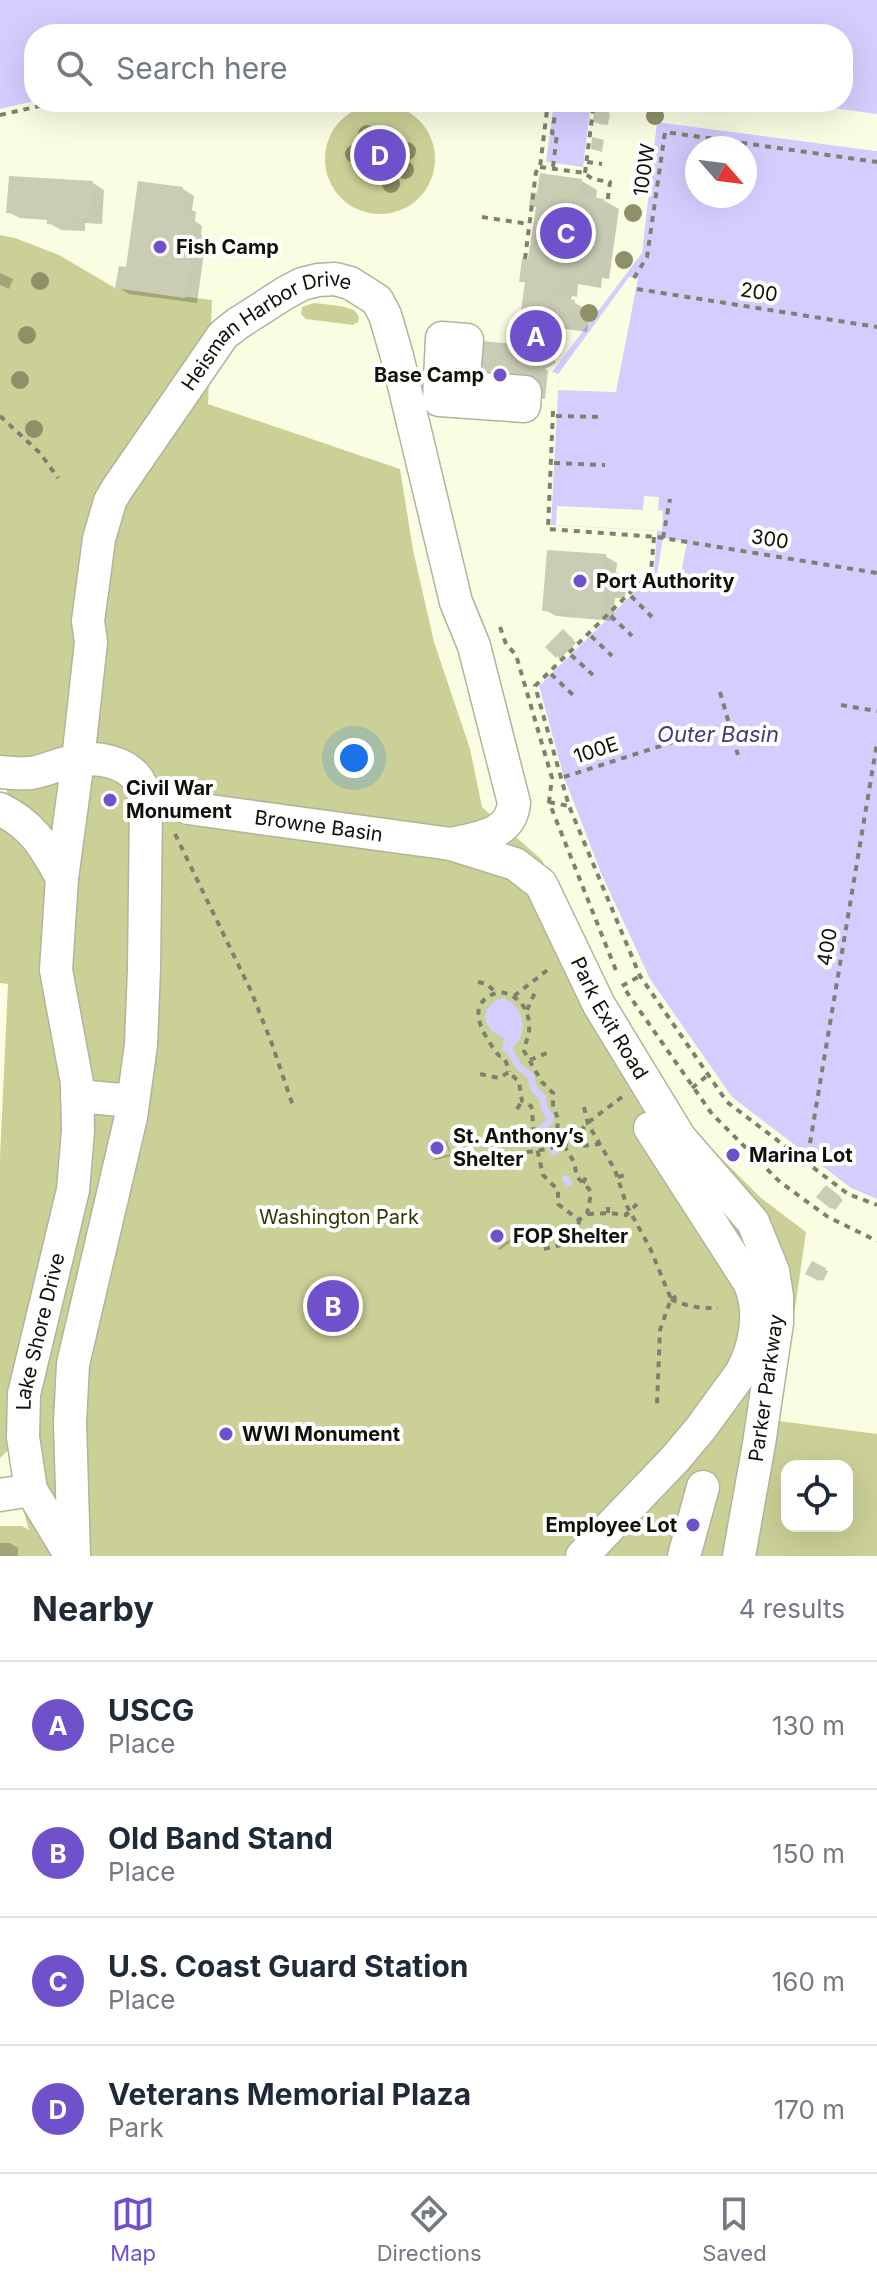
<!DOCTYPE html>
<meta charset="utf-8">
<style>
body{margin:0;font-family:Inter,sans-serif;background:#f2f2f3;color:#1f2937}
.controls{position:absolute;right:24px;bottom:24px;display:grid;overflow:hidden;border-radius:16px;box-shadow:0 8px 32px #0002}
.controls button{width:72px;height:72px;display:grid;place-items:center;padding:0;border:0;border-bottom:2px solid #e0e1e3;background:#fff;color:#1f2937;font:40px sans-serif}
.compass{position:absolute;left:685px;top:136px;width:72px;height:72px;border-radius:50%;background:#fff;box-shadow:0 8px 32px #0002;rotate:118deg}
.you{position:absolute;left:354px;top:758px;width:28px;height:28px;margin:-20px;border:6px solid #fff;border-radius:50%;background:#1a73e8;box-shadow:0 0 0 12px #1a73e833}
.badge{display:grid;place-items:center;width:52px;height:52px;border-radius:50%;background:#6f52cb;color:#fff;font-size:26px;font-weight:700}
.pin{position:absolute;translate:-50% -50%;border:4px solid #fff;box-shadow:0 2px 8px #0006}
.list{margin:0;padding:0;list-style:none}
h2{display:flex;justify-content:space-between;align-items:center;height:104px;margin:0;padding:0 32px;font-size:34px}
h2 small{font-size:26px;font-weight:400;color:#747a83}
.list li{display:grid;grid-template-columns:52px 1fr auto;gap:24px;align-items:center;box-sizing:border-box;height:128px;padding:0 32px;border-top:2px solid #e0e1e3}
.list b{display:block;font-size:30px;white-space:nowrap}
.list p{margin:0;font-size:26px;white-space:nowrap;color:#747a83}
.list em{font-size:26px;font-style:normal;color:#747a83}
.icon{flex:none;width:44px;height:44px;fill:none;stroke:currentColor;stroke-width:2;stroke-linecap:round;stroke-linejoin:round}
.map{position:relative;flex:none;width:877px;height:1556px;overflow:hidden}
.search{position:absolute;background:#fff;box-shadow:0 8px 32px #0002;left:24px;right:24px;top:24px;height:88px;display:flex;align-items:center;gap:20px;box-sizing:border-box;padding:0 28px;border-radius:32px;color:#747a83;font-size:30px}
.sheet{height:616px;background:#fff}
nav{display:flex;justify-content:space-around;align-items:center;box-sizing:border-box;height:112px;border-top:2px solid #e0e1e3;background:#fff;font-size:22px;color:#747a83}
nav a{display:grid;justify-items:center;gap:4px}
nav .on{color:#6f52cb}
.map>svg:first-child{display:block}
</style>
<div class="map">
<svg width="877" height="1556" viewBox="0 0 877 1556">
<rect width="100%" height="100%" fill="#fafde2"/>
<path fill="#cad096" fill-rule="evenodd" d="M325 159a55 55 0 1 1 110 0a55 55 0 1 1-110 0Z
M0,235L15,238L59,255L115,288L212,300L208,404L400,469L413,550L434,642L470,749L482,807L542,860L600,998L692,1129L761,1198L806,1232L779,1421L877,1434V1556H0V1526H22L29,1530L15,1479L9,1449L0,1458V1158L8,984L0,983V821L7,825V787L0,756ZM787,1466H847V1526H787Z
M314,303L341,306L354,310L359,317L358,322L353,325L306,319L301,314L302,307Z"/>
<path fill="#d4ceff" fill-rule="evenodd" d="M0,0H877V114L787,102H843V34H34V101L0,109Z
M554,102H591L583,167L546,162Z
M657,122L877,151V1199L851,1188L732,1097L650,979L601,873L564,777L539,686L654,573L657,531L551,525L559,374L552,372L642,253ZM697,148H745V196H697Z
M504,998C528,1009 529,1040 506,1053L502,1050L504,1039C498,1035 490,1031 487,1024C481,1011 491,1000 504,998Z"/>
<path fill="#fafde2" d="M657,118L877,147V151L657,122Z
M629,277L638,278L616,392L558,390L559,373Z
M644,496L659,497L658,510L663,511L662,531L556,525L557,506L643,510Z
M663,538L687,542L680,579L657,575Z"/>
<path fill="#0003" d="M607,112L610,113L608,125L598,123Z
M592,137L604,140L602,152L591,149Z
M541,176L582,181L597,190L596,199L603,200L619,209L609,279L602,278L601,288L578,284L577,297L572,296L571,301L590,311L587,332L538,325L522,316L527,284L521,280L530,262L538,208L531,205L538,195Z
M93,183L104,190L102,224L85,223V231L61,230L49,223V220L20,218L8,212Z
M183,189L194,196L192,210L196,212L195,221L202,226L201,235L206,238L197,303L129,294L118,287L128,269Z
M0,273L13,279L9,289L0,285Z
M528,347L538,352L547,348L550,350L556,363L545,369L548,371L545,399L476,393Z
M605,556L617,563L616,572L627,578L625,598H615L613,621L556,616L545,610Z
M566,633L576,643L560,659L547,647Z
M444,1139L447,1141L452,1156L435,1160L432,1158Z
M826,1187L843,1200L835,1210L818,1197Z
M500,1225L512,1241L500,1250L497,1248Z
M813,1264L828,1271L823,1281L808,1274Z
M333,1288L354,1296L362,1308L360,1321L357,1326L345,1332L333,1330L324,1325L315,1315L314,1303L321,1292Z
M0,1543H10L18,1548V1556H0Z"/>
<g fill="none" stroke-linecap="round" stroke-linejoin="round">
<path stroke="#d4ceff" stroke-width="7" d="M510,1051L519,1067L530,1075L534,1089L543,1098L544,1108L550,1117V1121L541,1129L554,1152
M566,1179L569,1183"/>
</g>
<path fill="#cacdb4" d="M595,107L608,110L604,125L593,122Z
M540,173L582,179L580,195L604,199L593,272L587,271L585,280L563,277L561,290L556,289L555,297L575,300L572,325L520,317L525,282H519L522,258L528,259L536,207L529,206L531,192L537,193Z
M9,176L93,181L90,219L74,218L73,226L47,224V215L6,213Z
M138,181L183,187L181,203H185L183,216L191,217L189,228L195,229L185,298L115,288L119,266L126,267Z
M525,328L549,331L548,344L523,341Z
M467,340L529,345L528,361L537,362L534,393L463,388Z
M547,346L554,361L540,369L533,352Z
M547,550L606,554L605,568L616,569L614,593L604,592L602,615L542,611Z
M563,629L574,640L556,658L545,647Z
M444,1137L450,1154L430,1160L425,1141Z
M826,1185L841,1197L831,1209L816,1197Z
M499,1223L510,1239L496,1250L484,1233Z
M812,1261L826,1268L819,1281L805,1274Z
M311 1307a22 22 0 1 1 44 0a22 22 0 1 1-44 0Z"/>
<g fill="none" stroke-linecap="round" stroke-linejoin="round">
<defs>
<g id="minor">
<path d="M442,338L467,340L463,388L525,392L524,406L439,400Z"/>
<path d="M0,772C10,773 21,774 31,773C48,770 63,762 80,760C99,757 124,762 137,778C143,786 144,798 146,807L144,969L141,1045L131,1117L73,1364L70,1423L74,1556"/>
<path id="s1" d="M143,791L188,808L451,844L515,864L541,884L599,1005L680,1138L753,1222L773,1271L777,1296V1323L759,1444L739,1556"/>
<path d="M0,809C34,826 44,846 62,878"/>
<path d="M77,1096L133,1101"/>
<path d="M0,1495L31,1490"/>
<path id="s2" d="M71,1556L31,1490L23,1437L24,1394L73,1190L78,1131L77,1083L56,970L62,878L78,760L91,642L88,621L99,539L110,501L117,489L223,335L237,324L285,293L302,284L318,280L335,279L350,283L377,300L385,315L397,356L456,602L474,646L514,803C511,836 476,838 451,844"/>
<path d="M582,1556L675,1459L701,1428L741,1373C756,1346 762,1310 749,1282L650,1128"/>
<path d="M684,1556L703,1487"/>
</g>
</defs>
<use href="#minor" stroke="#b1b49b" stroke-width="35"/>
<path stroke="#7f8170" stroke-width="4" stroke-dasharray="6 6" stroke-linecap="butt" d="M0,115L57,102
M587,162L602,164
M540,167L585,173L592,179L610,182L607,205
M553,167L557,134L552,133L557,102
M585,173L594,102
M482,217L529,224
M525,259L536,172L540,167L548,102
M634,278L647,257L665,132L877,162
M637,289L877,327
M553,411L548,529L657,537L877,573
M0,416L40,453L58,478
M556,416L604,417
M554,463L605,465
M654,537L651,572L535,686L569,806L640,976L727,1102L848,1194L877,1205
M663,538L670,499
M631,596L652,617
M611,616L632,636
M500,627L506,644L516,655L552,778L549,802L617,973
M591,636L612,656
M571,655L593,675
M551,674L573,695
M720,692L738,755
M841,705L877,711
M564,777L729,724
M549,802L569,806
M175,834L251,991L272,1044L293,1106
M478,982L487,984L496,993
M622,986L640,976
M626,991L712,1114L780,1182L828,1217L877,1241
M514,996L550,968
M527,1010L536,990
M530,1060L547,1053L548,1050
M480,1074L499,1078L509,1072L519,1082L522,1101L531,1106L532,1111L534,1135L543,1175L558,1190V1204L579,1220L587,1214L591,1194L589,1189L577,1177L574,1162L557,1134L558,1118L553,1107V1093L542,1082L524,1051C525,1044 528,1038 529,1031C531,1011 519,994 499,992C464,1002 481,1031 496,1052C502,1060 500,1052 505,1060C507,1064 508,1068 509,1072
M692,1088L708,1075
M584,1107L588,1124L615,1170L627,1206L650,1248L671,1299L660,1330L657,1404
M517,1109L522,1101
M573,1140L581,1146L600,1144
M491,1152L508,1154L537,1151L568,1144L590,1121L622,1097
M808,1155L877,743
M618,1177L629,1174
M583,1183L588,1173
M608,1207V1219
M588,1214L609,1213L626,1215L637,1204
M544,1249L570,1243L578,1232L579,1220
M671,1299C686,1307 701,1308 718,1308
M671,1299L682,1294"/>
<use href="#minor" stroke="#fff" stroke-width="32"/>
</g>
<g fill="#8d9068">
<circle cx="655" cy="116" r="9"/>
<circle cx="367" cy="134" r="9"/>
<circle cx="407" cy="151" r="9"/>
<circle cx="354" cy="154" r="9"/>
<circle cx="405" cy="170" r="9"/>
<circle cx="391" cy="184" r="9"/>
<circle cx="633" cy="213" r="9"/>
<circle cx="624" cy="260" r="9"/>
<circle cx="40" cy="281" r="9"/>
<circle cx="589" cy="313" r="9"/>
<circle cx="27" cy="335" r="9"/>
<circle cx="20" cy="380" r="9"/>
<circle cx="34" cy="429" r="9"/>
</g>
<g fill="#6f52cb" stroke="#fff" stroke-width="3">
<circle cx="160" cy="247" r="8"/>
<circle cx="500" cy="375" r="8"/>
<circle cx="580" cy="581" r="8"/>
<circle cx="110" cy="800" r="8"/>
<circle cx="437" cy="1148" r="8"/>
<circle cx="733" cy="1155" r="8"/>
<circle cx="497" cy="1236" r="8"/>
<circle cx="226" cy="1434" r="8"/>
<circle cx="693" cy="1525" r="8"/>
</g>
<g text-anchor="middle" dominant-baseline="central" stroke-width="8" stroke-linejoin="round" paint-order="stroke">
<g font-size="20" fill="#101108" stroke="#fff">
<text transform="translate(644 170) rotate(-82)">100W</text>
<text transform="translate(759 292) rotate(9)">200</text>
<text stroke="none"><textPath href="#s2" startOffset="1320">Heisman Harbor Drive</textPath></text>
<text transform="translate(770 539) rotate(9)">300</text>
<text transform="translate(596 750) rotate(-18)">100E</text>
<text stroke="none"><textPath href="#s1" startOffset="180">Browne Basin</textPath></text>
<text transform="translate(827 947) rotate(-80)">400</text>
<text stroke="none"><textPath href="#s1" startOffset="564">Park Exit Road</textPath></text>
<text stroke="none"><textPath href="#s2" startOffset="238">Lake Shore Drive</textPath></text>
<text transform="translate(766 1388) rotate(-82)">Parker Parkway</text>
</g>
<g font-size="20" font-weight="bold" fill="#101108" stroke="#fff" text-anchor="start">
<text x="176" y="247">Fish Camp</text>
<text x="484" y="375" text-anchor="end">Base Camp</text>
<text x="596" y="581">Port Authority</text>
<text x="126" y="788">Civil War<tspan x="126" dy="23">Monument</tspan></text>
<text x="453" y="1136">St. Anthony’s<tspan x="453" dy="23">Shelter</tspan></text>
<text x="749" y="1155">Marina Lot</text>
<text x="513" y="1236">FOP Shelter</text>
<text x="242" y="1434">WWI Monument</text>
<text x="677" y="1525" text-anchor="end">Employee Lot</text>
</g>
<g font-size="20" fill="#343604" stroke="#fff">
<text x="339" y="1217">Washington Park</text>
</g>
<g font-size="22" font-style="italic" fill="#46377c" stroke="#fff">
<text x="718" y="734">Outer Basin</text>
</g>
</g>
</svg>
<div class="controls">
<button><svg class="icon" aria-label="locate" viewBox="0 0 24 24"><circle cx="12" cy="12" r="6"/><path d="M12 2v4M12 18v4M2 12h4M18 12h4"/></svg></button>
</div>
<svg class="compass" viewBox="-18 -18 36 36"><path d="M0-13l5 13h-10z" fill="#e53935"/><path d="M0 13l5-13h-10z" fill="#747a83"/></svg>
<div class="you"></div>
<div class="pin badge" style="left:536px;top:336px">A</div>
<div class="pin badge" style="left:333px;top:1306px">B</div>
<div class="pin badge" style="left:566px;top:233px">C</div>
<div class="pin badge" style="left:380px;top:155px">D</div>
<div class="search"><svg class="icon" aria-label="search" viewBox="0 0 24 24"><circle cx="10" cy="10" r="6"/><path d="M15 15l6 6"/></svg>Search here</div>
</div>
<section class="sheet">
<h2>Nearby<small>4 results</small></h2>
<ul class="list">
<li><span class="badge">A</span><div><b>USCG</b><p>Place</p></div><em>130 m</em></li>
<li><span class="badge">B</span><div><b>Old Band Stand</b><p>Place</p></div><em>150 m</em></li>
<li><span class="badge">C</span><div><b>U.S. Coast Guard Station</b><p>Place</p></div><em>160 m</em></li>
<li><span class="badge">D</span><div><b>Veterans Memorial Plaza</b><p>Park</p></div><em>170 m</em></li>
</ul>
</section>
<nav>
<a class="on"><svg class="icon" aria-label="map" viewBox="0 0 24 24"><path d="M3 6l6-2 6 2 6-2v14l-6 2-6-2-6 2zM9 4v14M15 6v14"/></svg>Map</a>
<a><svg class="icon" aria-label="directions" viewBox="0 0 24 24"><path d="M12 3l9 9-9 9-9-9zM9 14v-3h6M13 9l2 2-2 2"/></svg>Directions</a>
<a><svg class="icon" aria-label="saved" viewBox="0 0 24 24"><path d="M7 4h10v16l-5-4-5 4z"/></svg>Saved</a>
</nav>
